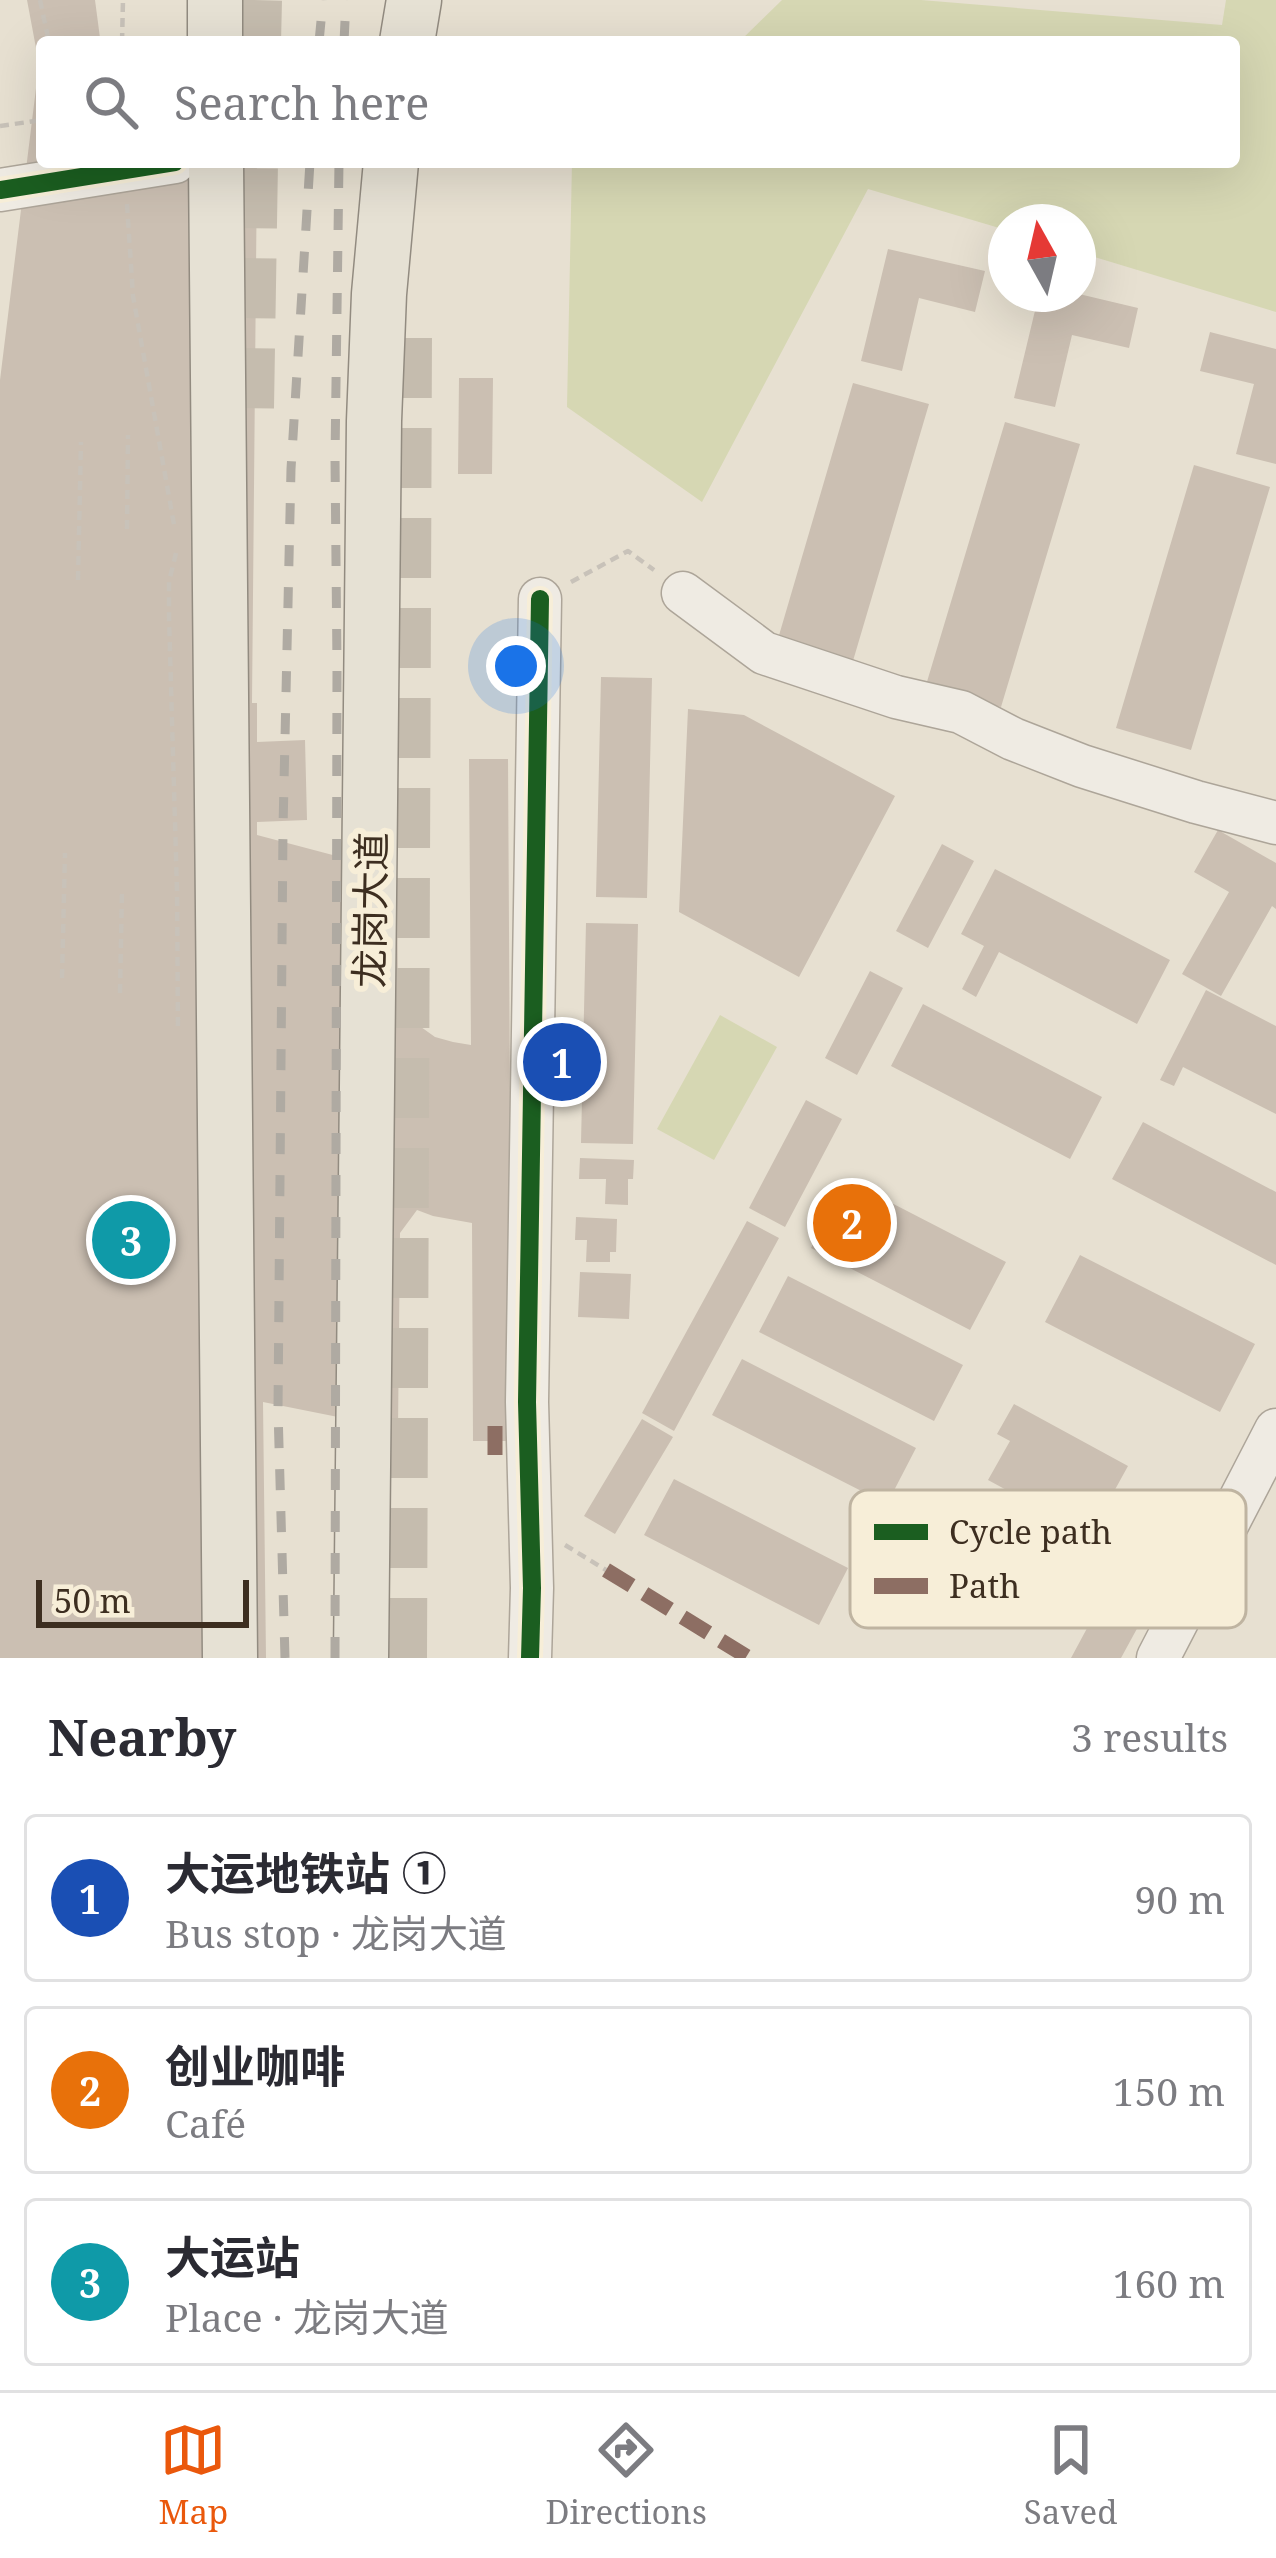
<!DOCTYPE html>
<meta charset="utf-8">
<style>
body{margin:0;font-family:"Noto Serif","Noto Sans SC",serif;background:#f7f7f7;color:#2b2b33}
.compass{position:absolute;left:988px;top:204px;width:108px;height:108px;border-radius:50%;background:#fff;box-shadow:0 12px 48px #0002;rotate:352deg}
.scale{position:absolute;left:36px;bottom:30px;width:213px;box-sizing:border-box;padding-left:12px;border:6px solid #3d2e20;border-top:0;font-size:33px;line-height:42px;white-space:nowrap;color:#3d2e20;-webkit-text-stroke:9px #f7eed8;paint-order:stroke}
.you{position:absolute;left:516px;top:666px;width:42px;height:42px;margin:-30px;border:9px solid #fff;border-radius:50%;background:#1a73e8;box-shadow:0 0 0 18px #1a73e833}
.badge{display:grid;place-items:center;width:78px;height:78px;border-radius:50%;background:#ea580c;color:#fff;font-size:39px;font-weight:700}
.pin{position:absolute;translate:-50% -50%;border:6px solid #fff;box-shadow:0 3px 12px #0006}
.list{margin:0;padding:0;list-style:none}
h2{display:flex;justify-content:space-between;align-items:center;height:156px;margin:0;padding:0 48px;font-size:51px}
h2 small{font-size:39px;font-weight:400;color:#7c7c81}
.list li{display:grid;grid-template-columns:78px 1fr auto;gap:36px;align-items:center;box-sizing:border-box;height:168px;margin:0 24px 24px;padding:0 24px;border:3px solid #e1e1e2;border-radius:12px}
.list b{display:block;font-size:45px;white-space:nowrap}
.list p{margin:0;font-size:39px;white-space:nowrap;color:#7c7c81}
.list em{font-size:39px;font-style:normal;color:#7c7c81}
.icon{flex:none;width:66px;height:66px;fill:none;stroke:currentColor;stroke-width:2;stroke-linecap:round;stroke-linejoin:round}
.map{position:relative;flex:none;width:1276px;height:1658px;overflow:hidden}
.search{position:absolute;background:#fff;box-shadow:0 12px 48px #0002;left:36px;right:36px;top:36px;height:132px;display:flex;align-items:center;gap:30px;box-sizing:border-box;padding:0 42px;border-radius:12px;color:#7c7c81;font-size:45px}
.sheet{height:732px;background:#fff}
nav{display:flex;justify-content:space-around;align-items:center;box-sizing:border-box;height:168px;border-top:3px solid #e1e1e2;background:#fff;font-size:33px;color:#7c7c81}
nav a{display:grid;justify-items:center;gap:6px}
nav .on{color:#ea580c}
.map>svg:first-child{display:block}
</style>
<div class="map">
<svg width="1276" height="1658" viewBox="0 0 1276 1658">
<rect width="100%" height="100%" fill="#e7e0d1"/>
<path fill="#d6d7b3" d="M782,0H921L1222,25L1226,0H1276V312L1078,252V222H1006V230L868,189L702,502L567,407L572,162H1234V42H739Z
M720,1015L777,1047L714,1160L657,1129Z"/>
<path fill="#cbbfb2" d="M27,0H95L100,38L258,37V42H42V162H257L252,703H257V742L305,740L307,820L257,822V835L397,872L398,993L409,1016L421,1027L435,1037L453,1042L471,1045L469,759H508L512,1441H473L472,1223L433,1216L417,1210L400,1233L398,1429L263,1402L266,1658H0V380L39,64Z
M888,249L985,271L975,312L919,298L902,371L861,361Z
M1039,294H1079L1138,308L1129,348L1072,335L1055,407L1014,398Z
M1210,332L1276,349V464L1236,454L1254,384L1200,371Z
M459,378H493L492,474H458Z
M853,383L929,404L850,671L775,649Z
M1005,422L1080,444L1001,707L926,685Z
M1194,465L1270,487L1191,750L1116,728Z
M601,677L652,678L647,898L596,897Z
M688,709L744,715L895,796L799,977L679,912Z
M1218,830L1276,863V909L1272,906L1221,996L1182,974L1229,892L1194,872Z
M942,844L974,861L928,948L896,931Z
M995,869L1170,960L1137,1024L999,952L976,997L962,989L984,946L961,934Z
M586,923L638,924L633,1144L581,1143Z
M870,971L903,988L857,1075L825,1058Z
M1206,990L1276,1026V1114L1183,1067L1174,1086L1160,1080Z
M923,1004L1102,1097L1070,1159L891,1066Z
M806,1100L842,1119L785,1227L749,1208Z
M1143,1122L1276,1192V1265L1112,1179Z
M580,1158L634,1160L633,1179H628V1205L605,1204L606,1179H579Z
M847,1180L1006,1262L970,1330L811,1248Z
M576,1217L617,1219L616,1252H610V1262H586L587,1240H575Z
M747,1221L779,1238L674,1431L642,1413Z
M1080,1255L1255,1344L1220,1412L1045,1322Z
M580,1272L631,1274L629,1319L578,1317Z
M788,1276L963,1365L934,1421L759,1332Z
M742,1359L916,1448L887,1504L712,1415Z
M1014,1404L1128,1466L1090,1535L988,1480L1010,1441L997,1434Z
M642,1419L673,1437L615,1534L584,1516Z
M674,1479L848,1568L819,1625L644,1535Z
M1161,1491L1194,1508L1187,1521L1194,1524L1121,1658H1071Z"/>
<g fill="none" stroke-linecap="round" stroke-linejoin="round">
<path stroke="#c5bcae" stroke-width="60" stroke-dasharray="60 30" stroke-linecap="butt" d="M251,42L252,0
M244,408L248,162
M397,1658L402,332"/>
<defs>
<path id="minor" d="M0,190L175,162
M683,593L764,653L896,697L961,712L1013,739L1082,766L1196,802L1276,823
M530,1658L532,1588L527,1402L540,599
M1158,1658L1276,1430"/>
<path id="major" d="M215,0V42
M407,42L414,0
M216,162L230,1658
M361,1658L374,421L379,294L391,162"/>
</defs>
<use href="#minor" stroke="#ada599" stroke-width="45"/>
<use href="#major" stroke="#928b80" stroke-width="57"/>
<path stroke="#c8c2b9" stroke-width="4.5" stroke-dasharray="9 6" stroke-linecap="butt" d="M40,0L49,42
M122,42L123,0
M0,126L42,120
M127,204L133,296L175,530
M127,529L128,435
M176,553L169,582V617L177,891L178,1032
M78,580L81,442
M571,582L628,551L654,570
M62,978L65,853
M120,993L122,891
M565,1545L606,1570"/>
<use href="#minor" stroke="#efebe3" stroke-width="42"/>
<use href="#major" stroke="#e6e1d4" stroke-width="54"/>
<path stroke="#afaaa2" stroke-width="9" stroke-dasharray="21 21" stroke-linecap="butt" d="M319,42L323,0
M344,42L346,0
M285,1658L278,1410L283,828L291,469L310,162
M335,1658L337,665L335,458L339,162"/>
<path stroke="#8d6e63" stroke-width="15" stroke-dasharray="30 15" stroke-linecap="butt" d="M495,1455V1426
M606,1570L749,1658"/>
<defs>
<path id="cycleway" d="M0,190L175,162
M530,1658L532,1588L527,1402L540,599"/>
</defs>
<use href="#cycleway" stroke="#f7eed8" stroke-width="26"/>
<use href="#cycleway" stroke="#1b5e20" stroke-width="18"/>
</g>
<g text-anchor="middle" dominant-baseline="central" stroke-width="12" stroke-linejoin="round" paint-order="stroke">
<g font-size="39" fill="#3d2e20" stroke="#f7eed8">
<text transform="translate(369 910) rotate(-89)">龙岗大道</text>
</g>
</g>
<rect x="850" y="1490" width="396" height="138" rx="18" fill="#f7eed8" stroke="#bfb4a1" stroke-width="3"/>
<rect x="874" y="1524" width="54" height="16" fill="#1b5e20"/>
<rect x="874" y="1578" width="54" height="16" fill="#8d6e63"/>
<g font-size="33" fill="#3d2e20">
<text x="949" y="1544">Cycle path</text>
<text x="949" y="1598">Path</text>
</g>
</svg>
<svg class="compass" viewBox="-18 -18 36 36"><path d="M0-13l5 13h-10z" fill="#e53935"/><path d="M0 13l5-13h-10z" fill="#7c7c81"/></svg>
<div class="scale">50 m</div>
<div class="you"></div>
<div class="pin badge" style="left:562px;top:1062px;background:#1a4fb4">1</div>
<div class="pin badge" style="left:852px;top:1223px;background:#e8710a">2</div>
<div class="pin badge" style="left:131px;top:1240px;background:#0f9aa8">3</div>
<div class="search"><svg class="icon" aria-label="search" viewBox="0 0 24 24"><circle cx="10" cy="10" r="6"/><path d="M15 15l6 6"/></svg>Search here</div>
</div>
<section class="sheet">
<h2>Nearby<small>3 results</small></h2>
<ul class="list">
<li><span class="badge" style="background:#1a4fb4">1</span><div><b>大运地铁站 ①</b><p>Bus stop · 龙岗大道</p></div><em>90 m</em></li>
<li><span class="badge" style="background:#e8710a">2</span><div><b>创业咖啡</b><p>Café</p></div><em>150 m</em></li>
<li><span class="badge" style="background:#0f9aa8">3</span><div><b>大运站</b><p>Place · 龙岗大道</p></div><em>160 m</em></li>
</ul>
</section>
<nav>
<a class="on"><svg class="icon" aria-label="map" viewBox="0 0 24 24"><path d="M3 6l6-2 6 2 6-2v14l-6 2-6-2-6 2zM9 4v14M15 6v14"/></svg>Map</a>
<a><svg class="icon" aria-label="directions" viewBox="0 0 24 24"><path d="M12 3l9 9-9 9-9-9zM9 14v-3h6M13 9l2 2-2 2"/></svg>Directions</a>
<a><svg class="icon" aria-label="saved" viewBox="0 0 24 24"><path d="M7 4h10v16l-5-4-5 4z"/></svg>Saved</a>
</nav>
